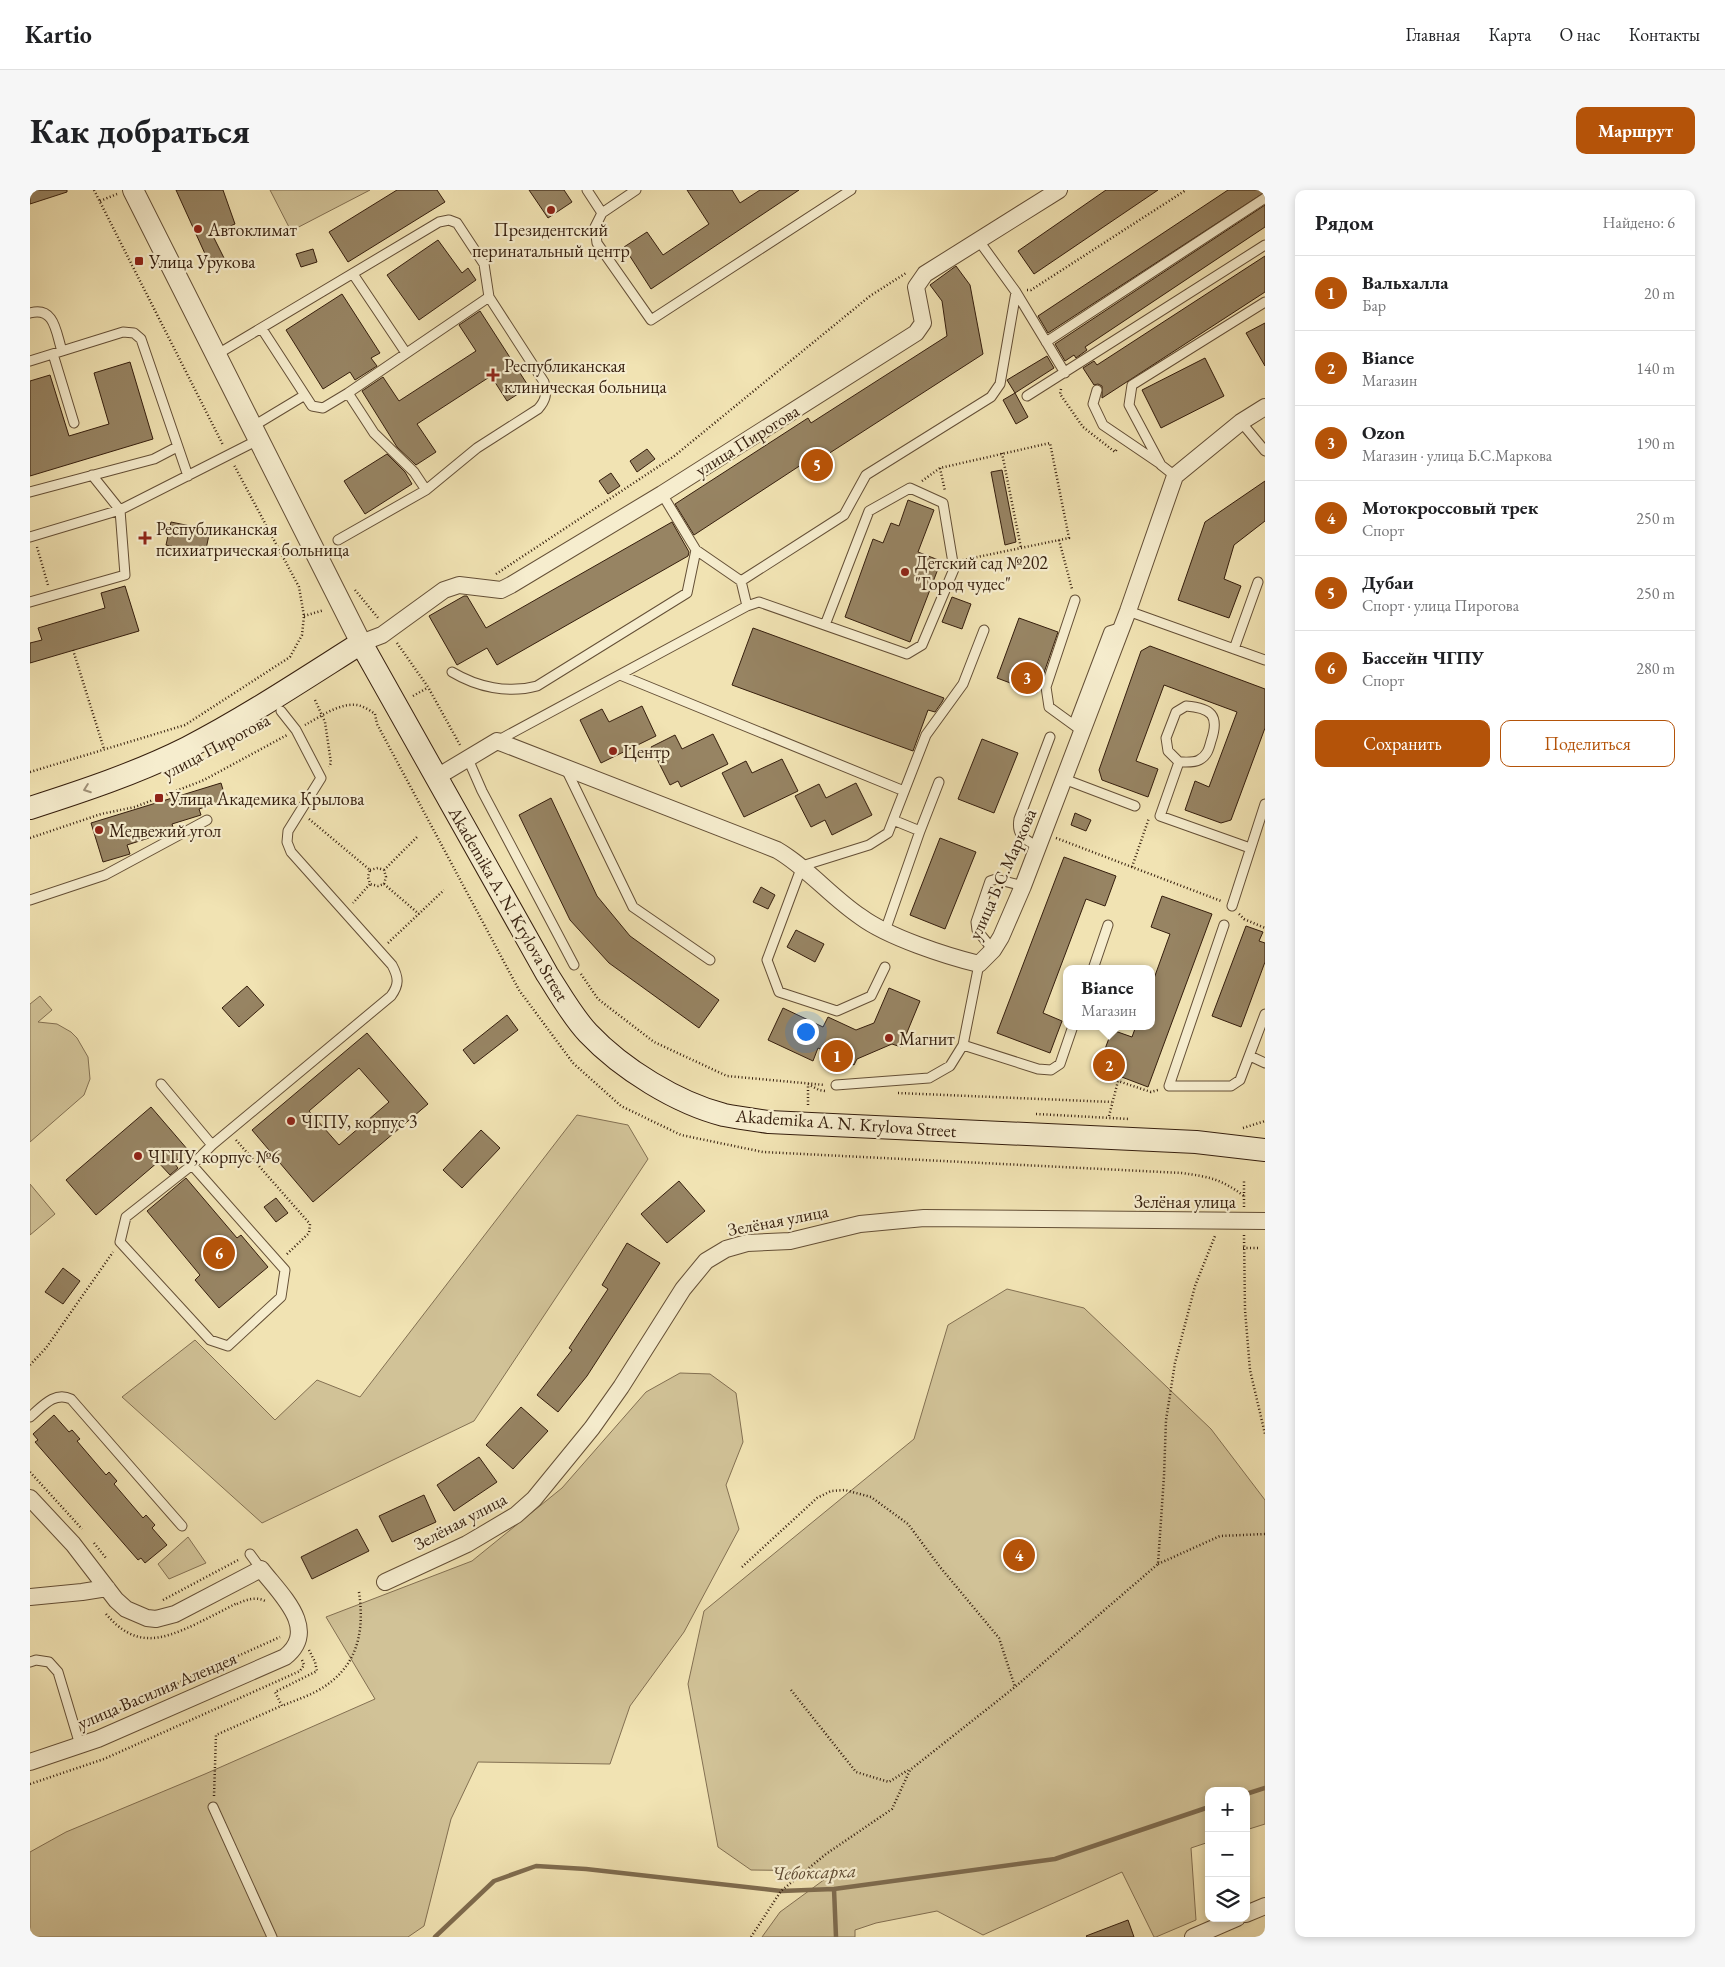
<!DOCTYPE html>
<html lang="ru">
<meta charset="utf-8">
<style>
body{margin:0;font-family:"EB Garamond",serif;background:#f6f6f6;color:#202124}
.controls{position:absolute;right:15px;bottom:15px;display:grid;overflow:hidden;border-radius:10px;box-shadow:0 2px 8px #0003}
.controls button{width:45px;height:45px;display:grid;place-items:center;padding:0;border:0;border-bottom:1px solid #e0e0e0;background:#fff;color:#202124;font:25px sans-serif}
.you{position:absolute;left:775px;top:841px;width:18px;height:18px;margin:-12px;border:4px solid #fff;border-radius:50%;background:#1a73e8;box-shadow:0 0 0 8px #1a73e833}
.badge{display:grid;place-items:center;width:32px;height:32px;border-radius:50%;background:#b45309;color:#fff;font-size:16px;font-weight:700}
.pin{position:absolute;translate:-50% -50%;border:2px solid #fff;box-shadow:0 1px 5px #0006}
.popup{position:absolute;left:1033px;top:775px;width:92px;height:65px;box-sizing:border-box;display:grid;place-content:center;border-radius:10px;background:#fff;filter:drop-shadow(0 1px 4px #0005);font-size:16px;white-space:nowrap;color:#757577}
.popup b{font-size:19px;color:#202124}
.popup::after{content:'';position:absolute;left:50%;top:100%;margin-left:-10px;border:10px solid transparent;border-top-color:#fff}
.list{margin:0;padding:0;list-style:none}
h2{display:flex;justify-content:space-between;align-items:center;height:65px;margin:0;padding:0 20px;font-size:21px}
h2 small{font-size:16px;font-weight:400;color:#757577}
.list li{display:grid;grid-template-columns:32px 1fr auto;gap:15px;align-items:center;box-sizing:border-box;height:75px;padding:0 20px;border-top:1px solid #e0e0e0}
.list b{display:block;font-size:19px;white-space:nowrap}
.list p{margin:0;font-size:16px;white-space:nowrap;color:#757577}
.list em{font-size:16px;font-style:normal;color:#757577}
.actions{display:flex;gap:10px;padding:15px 20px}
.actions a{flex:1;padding:11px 0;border:1px solid #b45309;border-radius:10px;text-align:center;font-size:18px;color:#b45309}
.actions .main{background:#b45309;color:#fff}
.icon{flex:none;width:28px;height:28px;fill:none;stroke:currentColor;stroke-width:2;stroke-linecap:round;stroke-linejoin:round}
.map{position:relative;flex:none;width:1235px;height:1747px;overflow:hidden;border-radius:10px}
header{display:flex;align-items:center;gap:30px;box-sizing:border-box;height:70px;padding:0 25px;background:#fff;border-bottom:1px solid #e0e0e0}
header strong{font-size:24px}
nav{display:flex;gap:28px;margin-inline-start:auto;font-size:18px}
.intro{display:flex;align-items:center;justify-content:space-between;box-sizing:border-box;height:120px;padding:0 30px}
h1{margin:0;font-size:35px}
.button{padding:12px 22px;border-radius:10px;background:#b45309;color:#fff;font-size:18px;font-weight:700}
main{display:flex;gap:30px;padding:0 30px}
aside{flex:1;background:#fff;border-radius:10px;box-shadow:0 2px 8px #0003}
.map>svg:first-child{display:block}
</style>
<header>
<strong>Kartio</strong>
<nav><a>Главная</a><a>Карта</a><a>О нас</a><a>Контакты</a></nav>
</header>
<div class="intro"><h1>Как добраться</h1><a class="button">Маршрут</a></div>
<main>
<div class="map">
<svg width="1235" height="1747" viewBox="0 0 1235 1747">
<rect width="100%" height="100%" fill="#f1e3b3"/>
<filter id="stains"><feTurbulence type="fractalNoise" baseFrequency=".004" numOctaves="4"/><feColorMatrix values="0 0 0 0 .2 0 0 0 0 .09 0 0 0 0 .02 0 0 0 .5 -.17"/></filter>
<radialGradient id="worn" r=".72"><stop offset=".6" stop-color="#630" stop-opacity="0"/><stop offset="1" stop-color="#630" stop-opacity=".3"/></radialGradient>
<path fill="#d1c297" stroke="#837052" d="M240,0H340L261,41Z
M10,806L22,820L8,832L27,834L41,842L47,848L58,867L60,889L54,905L0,952V814Z
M547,925L598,935L618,969L444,1231L232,1333L92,1207L165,1150L245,1230L287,1190L330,1207Z
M0,994L25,1024L0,1045Z
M977,1099L1054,1118L1181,1239L1235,1310V1634L1216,1640V1601H1179V1652L1161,1658L1166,1730L1126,1747H1124L1092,1682L953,1745L907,1721L846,1733L825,1740V1747H732L750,1722L806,1681L721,1680L688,1657L658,1494L674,1421L884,1249L918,1135Z
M650,1183L680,1184L706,1203L713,1252L696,1295L709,1339L654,1442L600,1516L580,1574L448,1572L421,1629L394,1736L378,1747H0V1662L36,1642L175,1584L345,1509L296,1427L442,1371L532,1298L616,1202Z
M158,1347L176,1373L139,1389L128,1374Z"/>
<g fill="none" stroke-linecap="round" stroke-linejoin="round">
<path stroke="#7f6c4f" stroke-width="4.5" d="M1216,1604L1235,1598
M804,1699L806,1747
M405,1747L464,1691L506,1676L556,1679L751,1701L804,1699L1025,1669L1179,1617"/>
</g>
<path fill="#978463" stroke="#351e0d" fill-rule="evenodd" d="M0,0H37V2L0,14Z
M146,0H193L205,34L182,44L195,70L181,77Z
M367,0H407L415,12L318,72L299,42Z
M499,0H534L542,12L518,28Z
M657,0H702L710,13L730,0H769L621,99L594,57L617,42L633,65L679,34Z
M1076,0H1128L1004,84L988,61Z
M1198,0H1235V2L1018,143L1008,126Z
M1235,15V37L1055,157L1057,160L1046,168L1044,165L1035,171L1025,154Z
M408,50L432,83L438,78L446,90L389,130L357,85Z
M283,59L287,72L271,77L266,64Z
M1235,66V102L1072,208V196L1068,194L1064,195L1053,178L1064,171L1067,175Z
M926,76L940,95L953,164L795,266L804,279L786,291L774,273L664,345L645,314L778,228L781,233L917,146L912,111L900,95Z
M312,104L350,163L341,168L347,176L325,190L320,182L293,199L256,140Z
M450,121L499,197L477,211L461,186L387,234L406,262L386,275L367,257L332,201L353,187L369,211L446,161L429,135Z
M1235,133V176L1216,143Z
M1017,166L1024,178L985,203L977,190Z
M1175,168L1194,206L1131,238L1112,200Z
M100,172L123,249L0,286V191L20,185L39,246L79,234L64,183Z
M985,203L998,227L986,234L973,210Z
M617,259L625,269L607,282L600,271Z
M357,264L375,282L382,294L335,324L314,291Z
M972,280L986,352L975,355L961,282Z
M581,283L590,296L578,304L569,291Z
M1235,291V331L1204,355L1194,389L1211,396L1199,428L1148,410L1175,332Z
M878,310L904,320L888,362L911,371L880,452L815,427L843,349L853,353L861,333L869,336Z
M141,332L180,340L175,364L136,355Z
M642,332L659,362L658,366L467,475L457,458L427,475L399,426L434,406H437L456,438Z
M95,396L109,441L0,473V453L12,450L8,438L75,418L71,403Z
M922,407L941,414L932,439L912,432Z
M989,428L1028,442L1007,503L967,488Z
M723,438L914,508L912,512L905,522L898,520L883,561L702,495Z
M1120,456L1235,499V538L1201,630L1191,633L1155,620L1165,591L1179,597L1207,522L1134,495L1106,571L1128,579L1118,607L1072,590L1069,580L1111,461Z
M612,516L626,546L571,573L550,530L572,519L579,532Z
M683,544L698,574L651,597L648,591L640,595L621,557L645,545L652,559Z
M952,549L988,563L964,623L928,609Z
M752,569L768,601L714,627L692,583L716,571L722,583Z
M191,593L196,610L169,619L171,625L142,634L144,640L97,655L100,664L73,672L61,633Z
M826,593L842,625L802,645L795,630L781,637L765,606L789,594L796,608Z
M521,608L567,706L600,746L689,810L669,838L579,773L540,730L489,625Z
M1045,623L1061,630L1056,641L1041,635Z
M910,648L946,662L915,739L880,725Z
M1034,667L1086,686L1075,716L1056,709L1013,823L1032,831L1020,863L967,843Z
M731,697L745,705L738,719L723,712Z
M1132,706L1182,724L1118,897L1068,878L1082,840L1102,847L1106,836H1122V794L1140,744L1121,737Z
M1216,736L1233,742L1229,751L1235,753V772L1211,837L1182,826Z
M766,740L794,754L785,772L757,757Z
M217,796L234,815L209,837L192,818Z
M859,798L890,811L871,857L862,854L827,869L824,875L788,858L783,871L738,850L753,818L793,837L798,827L826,840L844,833Z
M477,825L488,840L444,874L433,860Z
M337,843L398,914L283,1012L222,940ZM329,878L359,912L309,955L279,921Z
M121,917L158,960L144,973L148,978L140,985L128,972L66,1025L36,990Z
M451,940L470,958L432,998L413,980Z
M156,988L207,1048L211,1045L238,1077L189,1118L165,1090L170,1085L117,1021Z
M649,991L675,1021L637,1053L611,1024Z
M246,1008L258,1023L246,1032L234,1017Z
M597,1053L630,1073L557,1186L528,1222L507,1205L542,1160L539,1158L578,1099L572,1095Z
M33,1078L50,1091L33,1114L15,1102Z
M491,1217L518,1241L483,1279L456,1255Z
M24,1225L39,1242L42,1240L50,1249L47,1251L76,1285L79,1282L87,1291L84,1294L113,1328L116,1325L125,1335L122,1338L137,1355L115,1373L111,1368L108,1370L5,1252L8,1250L3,1244Z
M449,1267L467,1292L424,1321L407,1295Z
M394,1305L406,1332L362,1352L349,1326Z
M327,1339L339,1361L282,1389L271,1367Z
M1098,1730L1104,1747H1057L1056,1746Z"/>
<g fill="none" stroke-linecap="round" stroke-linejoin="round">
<defs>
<path id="service" d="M557,0L572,23
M606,0L572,23L565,37L567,53L621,130L821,0
M949,51L986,102L1035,183
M323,84L376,163
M0,123C25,116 26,143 32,161
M232,139L282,216L293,218L318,203L344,243L384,282L396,300
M1016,152L1235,8
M23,164L44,233
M186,165L409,32L419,30L427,33L454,74L459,107L514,192C517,204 516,210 508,219L447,258L396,300L308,350
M0,171L93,142L104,143L111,149L158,286
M1067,200L1063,214L1073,235L1129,273
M318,203L459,107
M997,206L1235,55
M1211,232L1235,261
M222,237L275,205
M1145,286L1131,275L1099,215L1102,195L1235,112
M0,302L124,269L147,257
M632,304L666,360L711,391
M0,347L90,320L228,250
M1045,410L1016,497L1019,517L1052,541
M0,412L95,385L90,320L62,285
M717,416L729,412L877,464L892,455L924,379L913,313L880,298L839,321L795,435
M1098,421L1235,470
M1204,459L1228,392
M422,482C447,497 478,504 507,496L657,403L666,360
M590,485L874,601
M1156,516C1181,518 1190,525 1181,551C1179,559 1177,566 1169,570C1164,573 1155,572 1149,572L1138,561L1136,548L1146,522Z
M1051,539L1046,528L1079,441L1092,437
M467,551L717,416L711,391L814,325L836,285L961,207L970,194L986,102
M438,569L452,601L544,775
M1149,572L1130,626L1220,658
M536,579L603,717L680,770
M1034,589L1105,616
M890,641L909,592
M1008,657C995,649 986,646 989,629L1020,547
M0,710L75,685L177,630
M1202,716L1235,614
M1194,735L1139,896H1201L1210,890L1235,824
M855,741L890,641L863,630
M963,760L947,740L946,732L960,691L966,689L993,696
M855,777L841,806L807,821L749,802L737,770L772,676L839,655L858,643L896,545L933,494L954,440
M1063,779L1078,735
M933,855L1008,879L1021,880L1030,874L1043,836
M1220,866L1235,873
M131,894L182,955
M806,895L899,888L920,876L933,855L949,774
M162,975L255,1080L251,1107L198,1156L180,1150L90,1052L96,1027L162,975L182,955L361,806C369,795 369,788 362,775L261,662L257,652L258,641L291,588L266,540L251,521
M0,1227C12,1217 24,1201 41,1209L152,1336
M220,1364L231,1379
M0,1472L6,1470L19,1472L28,1482L50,1555
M183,1617L242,1747"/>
<path id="minor" d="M331,453L352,445L414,400L429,395L471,400L481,395L632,304L886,143L893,133L886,97L895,84L1029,0
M407,587L467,551L747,660C778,678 801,707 831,727C858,747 916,766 949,774L963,760L971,747L993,696L1098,421L1145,286L1211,232L1235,217
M0,1308L43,1354L86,1410L96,1419L117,1428L126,1429L145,1424L231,1379C250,1404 290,1439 255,1467L68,1549L0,1572
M355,1392L437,1354L486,1325L504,1309L562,1238L591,1197L653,1099L676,1071L696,1059L717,1053L760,1051L830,1034L894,1028L1235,1031
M0,1407L52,1402L77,1398
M1216,1724L1235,1716
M1163,1747L1207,1728"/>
<path id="tertiary" d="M103,0L331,453"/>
<path id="secondary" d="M0,618C53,601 107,583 157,558C217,527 274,489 331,453L517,784C530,804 542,826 558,843C592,879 647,913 694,925C709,928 725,930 739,932L1166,952L1235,960"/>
</defs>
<use href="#service" stroke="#644f36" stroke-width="11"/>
<use href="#minor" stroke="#644f36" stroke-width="18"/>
<use href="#tertiary" stroke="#644f36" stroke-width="22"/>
<use href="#secondary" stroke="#351e0d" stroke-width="24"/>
<path stroke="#351e0d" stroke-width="2.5" stroke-dasharray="1 2.5" stroke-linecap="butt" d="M64,0L193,255
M70,11L87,4
M997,100H1001L1156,0
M1031,199L1030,204L1053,237L1085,262L1087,259
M972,263L991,358
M910,278L915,301
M892,291L910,278L1020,253L1039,348L933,370
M1029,350L1042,399
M7,357L18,395
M466,384L643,267L840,106L876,83
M325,400L349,429
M274,426L294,420
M367,453L398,497L430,555
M43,460L74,559
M383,506L397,498
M285,510L295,532L301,573L299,577
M345,524L347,534L489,800L543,873L591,916L651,945L733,962L1152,983C1180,987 1191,989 1214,1006
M275,535C290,527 313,510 331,516C336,518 341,521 345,524
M0,582L155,535L260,467L272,445L274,426L269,397L204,275
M279,629L340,680L338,687L340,694L323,713
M0,648L71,624L105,617L174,590L257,545
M1026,648L1191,711
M1102,677L1119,628
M340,680L348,678L354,680L356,687L354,694L348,696L340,694
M354,680L387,647
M354,694L389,724
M1209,724L1214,729L1235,738
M358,753L414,700
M551,784L568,809L624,852L697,886L795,895
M1067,884L1121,902L1128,900
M868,903L1082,912
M778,915V894L789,900L795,901
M1006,924L1100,929
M1079,926L1088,891
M1213,938L1235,931
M206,950L280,1034L279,1043L256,1065
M1214,1017V991
M1214,1045L1215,1120L1220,1180L1235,1244
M1213,1058H1229
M0,1175L16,1158L83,1062
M0,1282L52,1339
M64,1353L76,1368
M1128,1374L1190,1346L1235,1344
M712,1377L787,1308L801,1301L815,1300L841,1307L878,1334L910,1377L969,1448L985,1497
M133,1410L210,1369
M207,1414C217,1409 227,1406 237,1412
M76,1424C105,1458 130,1451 166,1434C180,1427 194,1420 207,1413
M279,1460L285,1472L287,1481L245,1502L252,1516C263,1511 276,1507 287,1501C327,1479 335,1444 329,1402
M761,1500L826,1582L859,1592L878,1580
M55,1535L250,1447
M0,1594L74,1569L270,1481L274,1475L272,1470
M184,1606L186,1545L251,1516
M721,1747L751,1701L796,1664L862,1619L880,1580L985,1497L1128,1374L1134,1286L1136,1230L1145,1173L1165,1096L1185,1046"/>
<use href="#service" stroke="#f6edce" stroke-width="9"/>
<use href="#minor" stroke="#f6edce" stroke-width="16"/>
<use href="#tertiary" stroke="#f6edce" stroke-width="20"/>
<use href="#secondary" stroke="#f6edce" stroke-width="22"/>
</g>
<defs><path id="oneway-chevron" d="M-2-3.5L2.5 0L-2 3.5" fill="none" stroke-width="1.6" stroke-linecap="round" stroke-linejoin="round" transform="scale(1.25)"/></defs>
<use stroke="#9f9077" href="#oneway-chevron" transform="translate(57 599) rotate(160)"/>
<g fill="#8f2418" stroke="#f6edce" stroke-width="2">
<circle cx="521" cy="20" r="5"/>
<circle cx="168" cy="39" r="5"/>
<rect x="104" y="66" width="10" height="10" rx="2.5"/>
<path d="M460.5 177.5h5v5h5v5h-5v5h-5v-5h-5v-5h5z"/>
<path d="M112.5 340.5h5v5h5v5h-5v5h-5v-5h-5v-5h5z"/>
<circle cx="875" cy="382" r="5"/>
<circle cx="583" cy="561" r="5"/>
<rect x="124" y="603" width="10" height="10" rx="2.5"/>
<circle cx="69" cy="640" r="5"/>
<circle cx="859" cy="848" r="5"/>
<circle cx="261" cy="931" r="5"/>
<circle cx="108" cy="966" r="5"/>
</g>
<g text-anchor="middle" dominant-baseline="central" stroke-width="4.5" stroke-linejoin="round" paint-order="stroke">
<g font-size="18" fill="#351e0d" stroke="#f6edce" text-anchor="start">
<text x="178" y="39">Автоклимат</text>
<text x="521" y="39" text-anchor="middle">Президентский<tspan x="521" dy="21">перинатальный центр</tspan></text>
<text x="119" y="71">Улица Урукова</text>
<text x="474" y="175">Республиканская<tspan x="474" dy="21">клиническая больница</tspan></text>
<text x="126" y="338">Республиканская<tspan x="126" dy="21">психиатрическая больница</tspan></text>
<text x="885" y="372">Детский сад №202<tspan x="885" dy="21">"Город чудес"</tspan></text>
<text x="593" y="561">Центр</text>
<text x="139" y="608">Улица Академика Крылова</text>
<text x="79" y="640">Медвежий угол</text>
<text x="869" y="848">Магнит</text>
<text x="271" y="931">ЧГПУ, корпус 3</text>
<text x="118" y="966">ЧГПУ, корпус №6</text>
</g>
<g font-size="18" fill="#351e0d" stroke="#f6edce">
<text transform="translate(717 250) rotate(-32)">улица Пирогова</text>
<text transform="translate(186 556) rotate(-28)">улица Пирогова</text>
<text transform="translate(972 684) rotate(-66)">улица Б.С.Маркова</text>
<text transform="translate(479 714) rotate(60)">Akademika A. N. Krylova Street</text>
<text transform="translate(816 933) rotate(4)">Akademika A. N. Krylova Street</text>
<text x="1155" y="1011">Зелёная улица</text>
<text transform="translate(748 1030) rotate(-11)">Зелёная улица</text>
<text transform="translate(430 1331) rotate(-28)">Зелёная улица</text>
<text transform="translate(127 1500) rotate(-23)">улица Василия Алендея</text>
</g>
<g font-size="19" font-style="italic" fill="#604c34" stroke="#f6edce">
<text transform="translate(784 1682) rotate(-2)">Чебоксарка</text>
</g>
</g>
<rect width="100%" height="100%" filter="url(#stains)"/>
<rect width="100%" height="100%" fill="url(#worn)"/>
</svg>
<div class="controls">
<button>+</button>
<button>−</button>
<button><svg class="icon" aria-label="layers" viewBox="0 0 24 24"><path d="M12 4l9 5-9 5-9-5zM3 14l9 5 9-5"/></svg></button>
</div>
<div class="you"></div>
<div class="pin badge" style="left:807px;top:866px">1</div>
<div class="pin badge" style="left:1079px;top:875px">2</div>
<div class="popup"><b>Biance</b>Магазин</div>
<div class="pin badge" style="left:997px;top:488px">3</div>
<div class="pin badge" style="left:989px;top:1365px">4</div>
<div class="pin badge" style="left:787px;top:275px">5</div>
<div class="pin badge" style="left:189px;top:1063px">6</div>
</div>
<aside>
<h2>Рядом<small>Найдено: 6</small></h2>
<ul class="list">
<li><span class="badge">1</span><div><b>Вальхалла</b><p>Бар</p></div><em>20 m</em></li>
<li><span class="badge">2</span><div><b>Biance</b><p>Магазин</p></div><em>140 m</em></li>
<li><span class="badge">3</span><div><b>Ozon</b><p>Магазин · улица Б.С.Маркова</p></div><em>190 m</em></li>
<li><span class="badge">4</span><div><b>Мотокроссовый трек</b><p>Спорт</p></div><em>250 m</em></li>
<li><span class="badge">5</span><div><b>Дубаи</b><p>Спорт · улица Пирогова</p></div><em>250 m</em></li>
<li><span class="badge">6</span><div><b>Бассейн ЧГПУ</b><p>Спорт</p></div><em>280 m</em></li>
</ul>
<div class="actions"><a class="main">Сохранить</a><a>Поделиться</a></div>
</aside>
</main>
